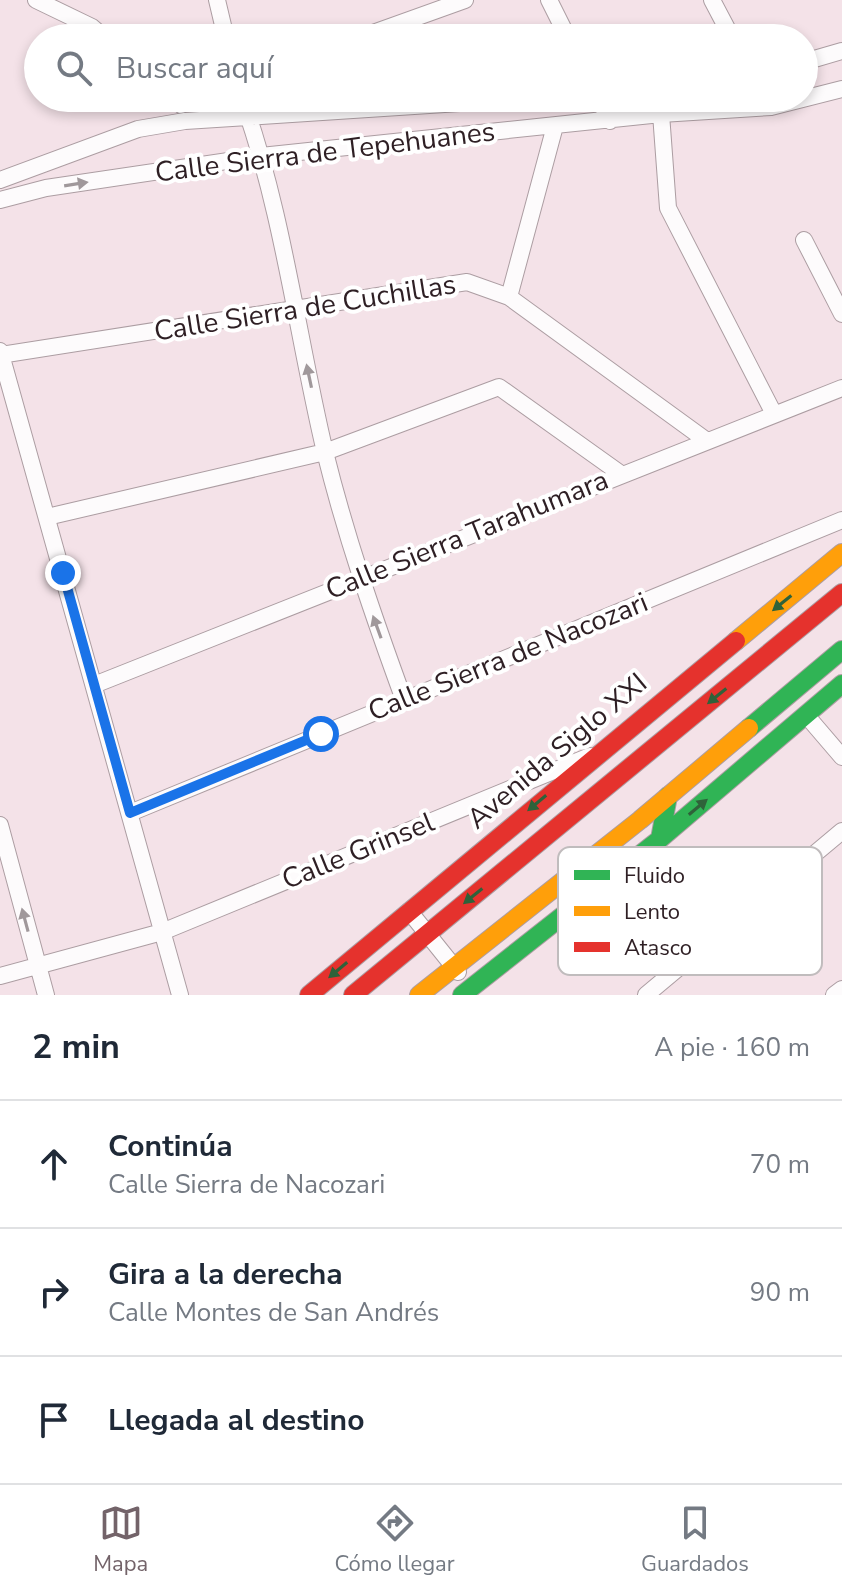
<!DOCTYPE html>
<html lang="es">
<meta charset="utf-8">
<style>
body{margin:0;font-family:"Nunito Sans",sans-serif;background:#f6f6f7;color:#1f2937}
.stop{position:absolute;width:24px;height:24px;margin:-18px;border:6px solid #1a73e8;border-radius:50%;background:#fff}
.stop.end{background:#1a73e8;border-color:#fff;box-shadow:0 2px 8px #0008}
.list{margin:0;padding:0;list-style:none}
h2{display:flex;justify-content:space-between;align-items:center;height:104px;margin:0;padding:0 32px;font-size:34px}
h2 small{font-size:26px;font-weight:400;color:#747a83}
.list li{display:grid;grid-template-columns:52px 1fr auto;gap:24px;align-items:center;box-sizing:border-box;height:128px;padding:0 32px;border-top:2px solid #e0e1e3}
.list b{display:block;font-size:30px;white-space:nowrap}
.list p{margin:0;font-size:26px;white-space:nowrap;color:#747a83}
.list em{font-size:26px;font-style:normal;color:#747a83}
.icon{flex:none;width:44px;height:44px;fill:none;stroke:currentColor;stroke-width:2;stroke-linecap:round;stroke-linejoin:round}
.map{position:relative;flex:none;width:842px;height:995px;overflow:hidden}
.search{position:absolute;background:#fff;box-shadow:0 4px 12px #0003;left:24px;right:24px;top:24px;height:88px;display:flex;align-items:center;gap:20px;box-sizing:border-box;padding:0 28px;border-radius:44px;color:#747a83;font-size:30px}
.sheet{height:488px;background:#fff}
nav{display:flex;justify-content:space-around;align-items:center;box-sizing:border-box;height:112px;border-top:2px solid #e0e1e3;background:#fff;font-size:22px;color:#747a83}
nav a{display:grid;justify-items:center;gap:4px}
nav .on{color:#736369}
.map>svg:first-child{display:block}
</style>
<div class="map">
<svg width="842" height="995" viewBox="0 0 842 995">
<rect width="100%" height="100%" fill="#f4e2e8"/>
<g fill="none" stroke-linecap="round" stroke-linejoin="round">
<defs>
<path id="street" d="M36,0L92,27L105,38
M217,0L226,38
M549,0L568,38
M712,0L732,38
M359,38L465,0
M804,62L842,51
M242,98C283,212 297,334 325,452C346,537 374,618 404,700
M598,98L610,121
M181,105L202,98
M661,114L668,208L774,414
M0,180L138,129L185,121L537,98
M0,200L46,188L261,156L661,114L771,107L842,89
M804,240L842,314
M509,297L555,126
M0,351L180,995
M0,355L467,282L509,297L707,441
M47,517L325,452L499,387L621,474
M94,685L842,388
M806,715L842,757
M130,813L842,520
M0,825L46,995
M409,911L458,972
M0,976L162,932L590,756
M646,995L842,831
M834,995L842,989"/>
<path id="fast" d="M749,728L842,650
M660,839L668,796
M462,995L660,839L842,684"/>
<path id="slow" d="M736,641L842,553
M419,995L640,820L749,728"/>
<path id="jam" d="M309,995L736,641
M353,995L842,593"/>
</defs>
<use href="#street" stroke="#ac9da2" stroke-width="18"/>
<use href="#fast" stroke="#ac9da2" stroke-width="20"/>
<use href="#slow" stroke="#ac9da2" stroke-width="20"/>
<use href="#jam" stroke="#ac9da2" stroke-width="20"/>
<use href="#street" stroke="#fdfbfc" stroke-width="16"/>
<use href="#fast" stroke="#30b455" stroke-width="18"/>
<use href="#slow" stroke="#ff9f0a" stroke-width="18"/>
<use href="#jam" stroke="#e5322d" stroke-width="18"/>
</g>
<defs><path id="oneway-solid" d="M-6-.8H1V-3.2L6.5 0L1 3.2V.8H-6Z" transform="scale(2)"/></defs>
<g fill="#a0989b">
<use href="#oneway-solid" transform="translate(76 184) rotate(-9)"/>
<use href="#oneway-solid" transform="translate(309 376) rotate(-102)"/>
<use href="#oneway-solid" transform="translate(377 627) rotate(-110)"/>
<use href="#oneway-solid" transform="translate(25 920) rotate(-105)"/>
</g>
<g fill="#2f623a">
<use href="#oneway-solid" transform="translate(782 603) rotate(141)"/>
<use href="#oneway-solid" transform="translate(717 696) rotate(141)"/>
<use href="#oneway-solid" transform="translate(537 803) rotate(140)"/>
<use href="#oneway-solid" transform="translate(698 807) rotate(-40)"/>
<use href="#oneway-solid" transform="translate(473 896) rotate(141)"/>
<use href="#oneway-solid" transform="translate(338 970) rotate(140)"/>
</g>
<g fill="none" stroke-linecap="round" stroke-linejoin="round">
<path stroke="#1a73e8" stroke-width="10" d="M63,573L130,813L321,734"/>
</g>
<g text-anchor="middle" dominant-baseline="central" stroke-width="8" stroke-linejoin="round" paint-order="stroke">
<g font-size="28" fill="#2e1f24" stroke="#fff">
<text transform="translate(325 152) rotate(-7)">Calle Sierra de Tepehuanes</text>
<text transform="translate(305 308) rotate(-9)">Calle Sierra de Cuchillas</text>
<text transform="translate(467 535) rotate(-22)">Calle Sierra Tarahumara</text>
<text transform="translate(508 657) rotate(-22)">Calle Sierra de Nacozari</text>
<text transform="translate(557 751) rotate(-40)">Avenida Siglo XXI</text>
<text transform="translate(358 851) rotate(-22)">Calle Grinsel</text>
</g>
</g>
<rect x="558" y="847" width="264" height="128" rx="12" fill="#fff" stroke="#c0bcbd" stroke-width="2"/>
<rect x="574" y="870" width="36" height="10" fill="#30b455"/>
<rect x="574" y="906" width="36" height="10" fill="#ff9f0a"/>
<rect x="574" y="942" width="36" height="10" fill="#e5322d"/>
<g font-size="22" fill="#2e1f24">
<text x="624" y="883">Fluido</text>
<text x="624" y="919">Lento</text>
<text x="624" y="955">Atasco</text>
</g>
</svg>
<div class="stop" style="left:321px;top:734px"></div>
<div class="stop end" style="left:63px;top:573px"></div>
<div class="search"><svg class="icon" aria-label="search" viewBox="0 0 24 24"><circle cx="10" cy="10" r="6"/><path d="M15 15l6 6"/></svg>Buscar aquí</div>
</div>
<section class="sheet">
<h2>2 min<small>A pie · 160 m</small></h2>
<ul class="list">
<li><svg class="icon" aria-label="ahead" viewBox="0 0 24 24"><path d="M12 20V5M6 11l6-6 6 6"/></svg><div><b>Continúa</b><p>Calle Sierra de Nacozari</p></div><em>70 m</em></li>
<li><svg class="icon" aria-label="right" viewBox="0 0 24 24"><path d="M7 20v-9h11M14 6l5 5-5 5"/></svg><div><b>Gira a la derecha</b><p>Calle Montes de San Andrés</p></div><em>90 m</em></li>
<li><svg class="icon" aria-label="arrive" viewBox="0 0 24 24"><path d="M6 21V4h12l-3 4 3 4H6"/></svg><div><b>Llegada al destino</b></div></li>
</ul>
</section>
<nav>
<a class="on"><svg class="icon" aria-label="map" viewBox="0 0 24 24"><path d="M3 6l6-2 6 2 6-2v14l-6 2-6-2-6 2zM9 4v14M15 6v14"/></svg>Mapa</a>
<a><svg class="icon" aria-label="directions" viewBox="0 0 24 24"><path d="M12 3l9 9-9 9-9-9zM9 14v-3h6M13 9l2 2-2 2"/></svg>Cómo llegar</a>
<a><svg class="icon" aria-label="saved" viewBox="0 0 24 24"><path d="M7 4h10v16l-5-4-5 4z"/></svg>Guardados</a>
</nav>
